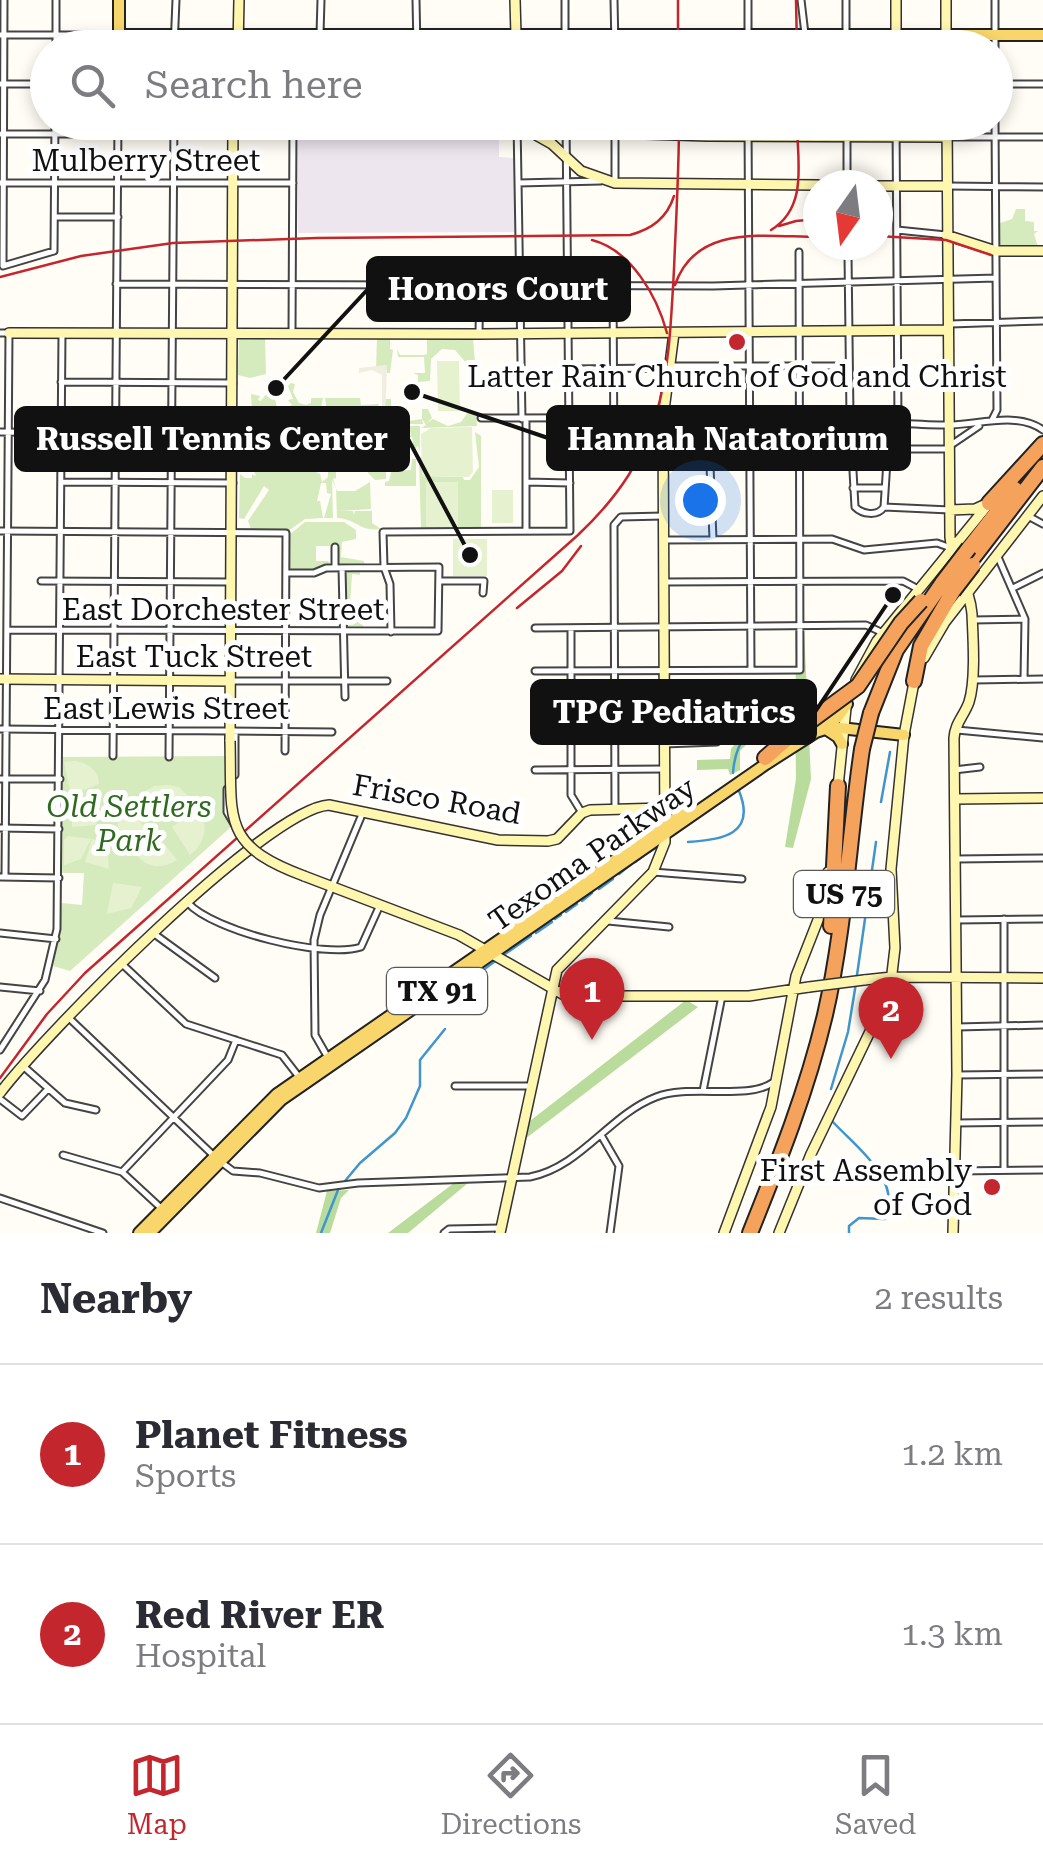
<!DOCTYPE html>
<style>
body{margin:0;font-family:"Roboto Serif",serif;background:#f2f2f3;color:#2b2b33}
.compass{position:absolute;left:803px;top:170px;width:90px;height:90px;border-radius:50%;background:#fff;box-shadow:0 5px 15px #0003;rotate:194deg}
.you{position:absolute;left:700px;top:500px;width:35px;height:35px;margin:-25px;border:8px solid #fff;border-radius:50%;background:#1a73e8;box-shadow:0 0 0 15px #1a73e833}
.badge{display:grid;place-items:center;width:65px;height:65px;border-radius:50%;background:#c4262e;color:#fff;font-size:32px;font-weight:700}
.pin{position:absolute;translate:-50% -82px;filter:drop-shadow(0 2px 5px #0008)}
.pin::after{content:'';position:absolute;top:52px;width:35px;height:30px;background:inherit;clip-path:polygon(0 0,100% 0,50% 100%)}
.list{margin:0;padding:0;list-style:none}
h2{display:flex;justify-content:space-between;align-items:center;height:130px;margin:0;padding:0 40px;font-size:42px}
h2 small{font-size:32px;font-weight:400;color:#7c7c81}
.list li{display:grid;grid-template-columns:65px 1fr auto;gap:30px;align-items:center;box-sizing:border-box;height:180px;padding:0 40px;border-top:2px solid #e1e1e2}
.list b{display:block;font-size:38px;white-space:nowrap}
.list p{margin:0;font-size:32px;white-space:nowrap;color:#7c7c81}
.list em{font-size:32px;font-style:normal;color:#7c7c81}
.icon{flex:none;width:55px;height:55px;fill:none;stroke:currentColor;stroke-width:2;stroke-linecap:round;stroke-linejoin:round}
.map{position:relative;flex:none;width:1043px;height:1233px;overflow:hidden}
.search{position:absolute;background:#fff;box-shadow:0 5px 15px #0003;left:30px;right:30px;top:30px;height:110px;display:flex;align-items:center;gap:25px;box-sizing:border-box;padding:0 35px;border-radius:55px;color:#7c7c81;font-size:38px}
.sheet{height:490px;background:#fff}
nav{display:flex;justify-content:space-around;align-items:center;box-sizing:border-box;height:140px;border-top:2px solid #e1e1e2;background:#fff;font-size:28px;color:#7c7c81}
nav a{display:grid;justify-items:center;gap:5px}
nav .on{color:#c4262e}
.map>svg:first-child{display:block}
</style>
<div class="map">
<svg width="1043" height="1233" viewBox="0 0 1043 1233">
<rect width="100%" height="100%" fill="#fffdf5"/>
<path fill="#eee6ef" d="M499,138V157L513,158L517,232L298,233L297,139Z"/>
<path fill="#d5ebbd" d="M1016,209H1025V221L1034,222V231H1038L1034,234L1038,247L1000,246V223L1012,219Z
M377,337L392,338L390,340V349L393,350L390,373H387L386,365L376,369Z
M239,338H265L266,374L250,378L238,375Z
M424,338H473L475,363H466L455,350L442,349L431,359L430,381L418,382V375L413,373H425L424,357H398L397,349L400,355H424L427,354V340Z
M291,383L295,384L293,392L299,403L306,405L311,403V398H323L320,412L316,414L320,416L323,429H287L288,407L292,405L288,400L293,399L288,386Z
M269,390L279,394L280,399H275L281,425L277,432H262V414L252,412L251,394L260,396L258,400L261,401Z
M325,398H360L361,405L379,404L378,407H382L376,427L372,423V429H332L330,425L325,429L330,413H327Z
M385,399H391V417L386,418V422L393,430L399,429V421H402L401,436L411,435L409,426H420V453L418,446L414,450L412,437L391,442L387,463L391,465L386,468V479L375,480L368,473L371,459L366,456H376L378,446L375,441L367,440V432H373L378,440L391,432L385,423Z
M422,409H428L432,418L427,423L433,419L448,426L461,422L468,412H476L477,426L421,428L426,425L422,419L423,424H408V421L422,419Z
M240,417H245L243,437L251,438L245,442V457L248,462L253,450L258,447L254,444L253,449L251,441H254V436H281L280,455H271L268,459L280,463V467H290L299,459L298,455H289L287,433H313L308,438L316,433V449L313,452L317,465L319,453L320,470L316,472L320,474L322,482L328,477V466L341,463L336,465V478L333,479L337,491H355L370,482L371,509L340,511H353L354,515L355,511H372V523L381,529C358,532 358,519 337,518L336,488L332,480L333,518H324L331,494L327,493L326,483H321L317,501H320L323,518L305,519L287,532L242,530L251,529L248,521L269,490L264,486L244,519L239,518L240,474L245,478H252V474L256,476L252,466H244L241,471L237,468Z
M475,432L481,436V529H421L419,458L422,457V476L463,477L464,480H470L479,467Z
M412,459H416V486H385V482L389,481L393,465L394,471L411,470Z
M305,522H344L356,530V539L342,542L341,557L364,561V564L337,565L336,546H316V561H328L332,566L317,571L288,570L289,535Z
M360,571V575L352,574L349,619L353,621L363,619V629H346V572Z
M225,756L224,810L231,827L70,971L53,966L62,903L82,905L84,873H61L62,757Z"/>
<path fill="#b9dc9c" d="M795,630H804L811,779L793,848L785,847L796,779L795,703L753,705L755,725L773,726L789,733L782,741L767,735L748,743L740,751V770L730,775L728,769L697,770V760L730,759L731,749L746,729V695H796Z
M686,1000L698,1007L525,1139L526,1124Z
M454,1183H468L408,1233H388Z
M349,1190L341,1198L330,1233H316L327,1191Z"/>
<path fill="#e6f2cf" d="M437,361H459L460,411H438Z
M472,427L473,472L469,477L422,476L421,434L431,428Z
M426,482H458V527H426Z
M492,490H513V523H492Z
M453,539H487V576H453Z
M75,761C88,763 99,770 99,784L75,793L70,790L64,762Z
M169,785L179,787L191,799L165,818L144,792L154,786Z
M72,802L91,809L97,825L72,827Z
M130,806L147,832L124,848C114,832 115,818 130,806Z
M198,808C209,826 206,842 190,855L172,827Z
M68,836L91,839L81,859L64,865V840Z
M159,837L177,860C161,870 146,868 135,853Z
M92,839L107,843L109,869L85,862Z
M113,883L142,887L131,908L107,914Z"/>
<path fill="#f1ede2" d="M387,365L385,423L391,430L388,436L377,440L372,432H368L367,440H364L363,432L288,433L287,451H281V436L245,438V430L277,432L281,425H287L288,429L376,427V422L382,421V375L372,370L359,373V368Z"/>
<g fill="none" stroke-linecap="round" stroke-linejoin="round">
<path stroke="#3f96cf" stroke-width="2.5" d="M733,773C735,745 751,712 784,735
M881,802L890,752
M688,842C721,840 757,835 739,791
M649,852L659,846
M635,862L643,856
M619,874L630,865
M599,889L613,879
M582,901L592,893
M566,912L577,904
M555,919L561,915
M536,933L552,922
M505,954L531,936
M483,970L494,962
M857,975L876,842
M461,985L479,972
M831,1089L848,1032L856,983
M833,1122C856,1147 903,1180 885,1219L859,1218L849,1226V1233
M345,1181L360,1163L395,1133L406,1118L420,1086V1060L445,1029
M321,1233L338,1190"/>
<defs>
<path id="street" d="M416,0L417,48
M565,0V48
M614,0L615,48
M748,0V48
M801,0L805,34
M995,0V48
M320,34L321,0
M0,35H119V48
M56,48V0
M174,48L176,0
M846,48V0
M0,84H48
M996,84H1043
M517,122L522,419
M615,122V183
M748,122L751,669
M847,122V185
M1,134H233
M947,137H1043
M0,183H293
M518,183L601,181
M947,186L1043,187
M56,217H118
M897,230L946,235
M848,255L850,417L855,507C862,514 877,517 884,507L950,510
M3,266L4,0
M3,266L54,251L55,122
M116,284L713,286L996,278
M950,324L1043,321
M479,332L480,285
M0,333H9L5,877
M292,334L293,122
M672,366H849
M571,369L658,368
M61,382L233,383
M708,417L713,539
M481,418L898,417
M992,420L997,410L995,122
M898,423C915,424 931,425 948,425C977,425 1018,411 1043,430
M0,432L232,435
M951,445L979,426
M897,449H948
M570,466L614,465L613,284
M61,482L233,483
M526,482L570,483
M853,488H885
M884,507L887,461L897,449L898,423L896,122
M1028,516L1043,524
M0,531L286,533L285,751
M526,531V419
M663,540L832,539L864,550L937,543L951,548
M335,547V568
M998,557L1025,619L1024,679
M342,568L345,697
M41,581L231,582
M439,581H484L483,593
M664,582L903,581L918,589
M1013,588L1043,573
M972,620L1025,619
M535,628L866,625L883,633
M571,629V795L582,813
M7,630L438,631L439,567L326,568L314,573H286
M391,632L390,584L384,567L383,532L570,531L566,122
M535,671L800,670L799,252
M974,680L1043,679
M233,681H387
M664,705L716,704L724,711L725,733L717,742L664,744
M536,720H664
M0,729L332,732
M957,730L1043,738
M113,756L118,122
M169,757L174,122
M535,770L665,769
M954,770L980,767
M235,775V731
M0,779H60
M227,789V812L234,824
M615,809L614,525L621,517L663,516
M0,828L59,829
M957,859L1043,858
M653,872L742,879
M0,877L59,878
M188,903C213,931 325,959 361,947L380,905
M957,920L1043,919
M608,921L669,927
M0,933L56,939
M153,933L215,978
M121,963L186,1024L282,1055L299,1077
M0,987L40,991
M69,1018L213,1155
M957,1027L1043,1025
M0,1050L45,980L57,929L62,333
M327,1056L315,1035L314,940L320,915L363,812
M23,1066L65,1103L96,1110
M957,1075L1043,1074
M455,1086H531
M703,1091L722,996
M0,1099L22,1116L48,1089
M956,1123L1043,1122
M601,1135L619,1166L610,1233
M63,1155L122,1172L162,1209
M221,1162L233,1171L260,1173L319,1188L358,1183L530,1177C581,1167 609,1115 656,1097C688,1084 748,1100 772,1083
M1004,1170V919
M955,1171L1043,1170
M122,1172L228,1060L236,1040
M0,1198L103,1233
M444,1233L449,1229L501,1228"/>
<path id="secondary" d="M515,0L516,35
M896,0V48
M238,48L239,0
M946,48V0
M947,122L950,537C952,564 970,587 972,614C973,637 976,680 969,702C964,716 955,723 954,738L957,1075L953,1233
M233,134L615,133L707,136L947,137
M536,135L552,144L581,171L615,183L818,185
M878,186H947
M946,235L996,251H1043
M9,333L479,334L947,330
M950,510L975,509L986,504
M924,658L945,622L1043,496
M0,679L231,681
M856,680L877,641L991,501
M230,741L233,122
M838,787L846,708
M955,799L1043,798
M304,876L459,935L566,996H749L809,987
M864,980L892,977L1043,978
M0,1093C43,1036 266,809 329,805L498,840L548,841L557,839L582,813L590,810L665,808
M500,1233L557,970L653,872L665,842L663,418L674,333
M724,1233L771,1107L796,976L818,920L828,872
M779,1233L811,1154L890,990L895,948L891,869L904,735L915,677"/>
<path id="primary" d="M119,0V35H1043
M823,724L837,718L847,704
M826,729L838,737L842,744
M139,1233L277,1094L683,813
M150,1233L281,1100L766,764L816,732L831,727L904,735"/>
<path id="highway" d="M989,503L1043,444
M969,548L1015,489
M969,563L1043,467
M914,681L921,646L953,591
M871,713L896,650L943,582
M765,758L790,736
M831,926L838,786
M750,1233C779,1161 807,1091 825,1015C845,928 849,837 862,749"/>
</defs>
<use href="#street" stroke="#444" stroke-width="9"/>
<use href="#secondary" stroke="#333" stroke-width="12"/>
<use href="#primary" stroke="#222" stroke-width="14"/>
<use href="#highway" stroke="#222" stroke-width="18"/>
<use href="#street" stroke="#fff" stroke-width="5"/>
<use href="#secondary" stroke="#fff6b0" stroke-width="9"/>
<use href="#primary" stroke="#f9d66b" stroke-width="10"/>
<use href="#highway" stroke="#f5a25d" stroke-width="14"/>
<path stroke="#c4262e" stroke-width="2.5" d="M678,0V48
M796,0L797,48
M779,226L796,221L818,219
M771,230C809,207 797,160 797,122
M878,236L946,240L991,255
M592,240C631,250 657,296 667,333
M0,277L81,256L173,243L317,238L630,235C652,229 667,218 674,196
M675,285C696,223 766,237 818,237
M517,608L562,571L581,546
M0,1078L47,1014L85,973L578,535C665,453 668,382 674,269C676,220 679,171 679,122"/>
<defs>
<path id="secondary-bridge" d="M230,741C232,820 221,845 304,876
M809,987L864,980"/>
<path id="highway-bridge" d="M943,582L969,548
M953,591L973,565
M790,736L858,686L901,623L921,601
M862,749L871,713"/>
</defs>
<use href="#secondary-bridge" stroke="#333" stroke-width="12" stroke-linecap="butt"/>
<use href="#highway-bridge" stroke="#222" stroke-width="18" stroke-linecap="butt"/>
<use href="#secondary-bridge" stroke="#fff6b0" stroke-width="9"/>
<use href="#highway-bridge" stroke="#f5a25d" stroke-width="14"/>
</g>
<g fill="#c4262e" stroke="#fff" stroke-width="4">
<circle cx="737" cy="342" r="10"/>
<circle cx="992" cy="1187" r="10"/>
</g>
<g text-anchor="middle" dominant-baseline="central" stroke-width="10" stroke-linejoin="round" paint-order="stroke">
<g fill="#fff" stroke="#585858" stroke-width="2.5">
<rect x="794" y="871" width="100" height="46" rx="8"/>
<rect x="387" y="968" width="100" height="46" rx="8"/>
</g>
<g font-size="28" font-weight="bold" fill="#111">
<text x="844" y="894">US 75</text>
<text x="437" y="991">TX 91</text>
</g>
<g font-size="30" fill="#111" stroke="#fff">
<text x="146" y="160">Mulberry Street</text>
<text x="223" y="609">East Dorchester Street</text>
<text x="194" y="656">East Tuck Street</text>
<text x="166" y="708">East Lewis Street</text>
<text transform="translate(437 799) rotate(10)">Frisco Road</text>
<text transform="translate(592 854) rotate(-35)">Texoma Parkway</text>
</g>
<g font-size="30" fill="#111" stroke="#fff">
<text x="737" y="376">Latter Rain Church of God and Christ</text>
<text x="972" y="1170" text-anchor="end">First Assembly<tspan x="972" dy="34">of God</tspan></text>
</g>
<g font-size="30" font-style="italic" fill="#2f6b1f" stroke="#fff">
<text x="129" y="806">Old Settlers<tspan x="129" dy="34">Park</tspan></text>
</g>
</g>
<path fill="none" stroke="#111" stroke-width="4" d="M276 388L368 289M412 392L548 438M470 555L408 439M893 595L815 712"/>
<g fill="#111" stroke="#fff" stroke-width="4">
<circle cx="276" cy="388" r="10"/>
<circle cx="412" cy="392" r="10"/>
<circle cx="470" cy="555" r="10"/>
<circle cx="893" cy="595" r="10"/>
</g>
<g fill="#111" stroke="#111" stroke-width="4">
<rect x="368" y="258" width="261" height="62" rx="10"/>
<rect x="548" y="407" width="361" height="62" rx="10"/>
<rect x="16" y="408" width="392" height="62" rx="10"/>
<rect x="532" y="681" width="283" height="62" rx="10"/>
</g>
<g font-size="32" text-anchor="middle" font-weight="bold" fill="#fff">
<text x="498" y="300">Honors Court</text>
<text x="728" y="450">Hannah Natatorium</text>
<text x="212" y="450">Russell Tennis Center</text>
<text x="674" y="723">TPG Pediatrics</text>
</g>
</svg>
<svg class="compass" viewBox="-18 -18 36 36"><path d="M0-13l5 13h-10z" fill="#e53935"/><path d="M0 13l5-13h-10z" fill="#7c7c81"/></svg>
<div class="you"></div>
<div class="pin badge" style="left:592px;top:1040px">1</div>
<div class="pin badge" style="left:891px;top:1059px">2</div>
<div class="search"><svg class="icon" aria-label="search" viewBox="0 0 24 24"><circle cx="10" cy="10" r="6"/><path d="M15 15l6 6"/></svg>Search here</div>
</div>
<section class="sheet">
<h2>Nearby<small>2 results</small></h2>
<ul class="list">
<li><span class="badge">1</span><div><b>Planet Fitness</b><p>Sports</p></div><em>1.2 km</em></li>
<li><span class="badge">2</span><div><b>Red River ER</b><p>Hospital</p></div><em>1.3 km</em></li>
</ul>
</section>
<nav>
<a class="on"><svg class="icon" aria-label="map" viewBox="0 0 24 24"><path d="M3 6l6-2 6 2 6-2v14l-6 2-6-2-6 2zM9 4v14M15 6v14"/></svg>Map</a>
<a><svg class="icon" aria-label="directions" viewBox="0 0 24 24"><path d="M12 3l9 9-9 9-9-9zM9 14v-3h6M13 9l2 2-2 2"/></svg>Directions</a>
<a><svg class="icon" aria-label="saved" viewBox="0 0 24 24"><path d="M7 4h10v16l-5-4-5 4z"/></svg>Saved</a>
</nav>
